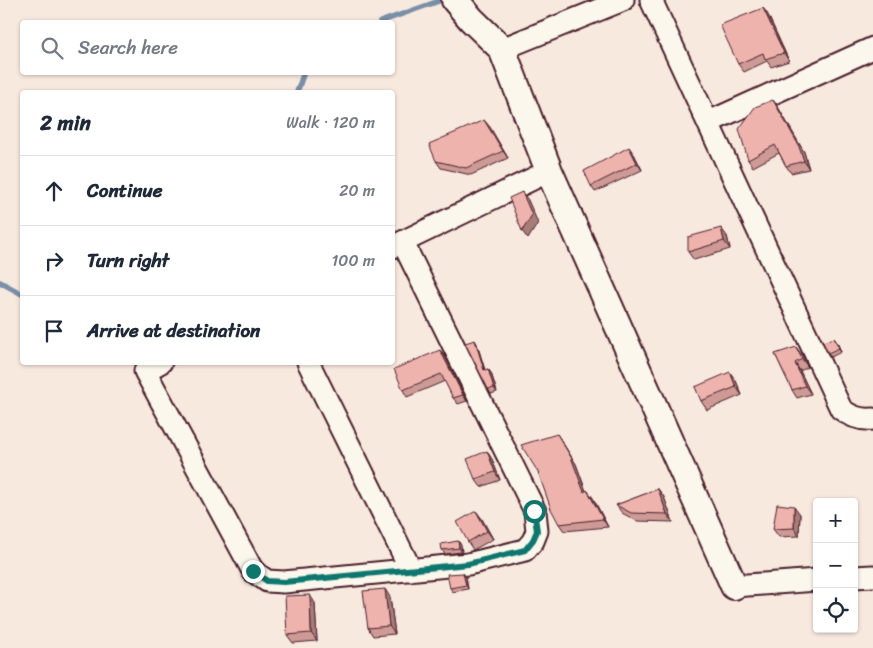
<!DOCTYPE html>
<meta charset="utf-8">
<style>
body{margin:0;font-family:Sriracha,sans-serif;background:#f6f6f7;color:#1f2937}
.controls{position:absolute;right:15px;bottom:15px;display:grid;overflow:hidden;border-radius:5px;box-shadow:0 1px 4px #0004}
.controls button{width:45px;height:45px;display:grid;place-items:center;padding:0;border:0;border-bottom:1px solid #e0e1e3;background:#fff;color:#1f2937;font:25px sans-serif}
.stop{position:absolute;width:15px;height:15px;margin:-11px;border:4px solid #0f766e;border-radius:50%;background:#fff}
.stop.end{background:#0f766e;border-color:#fff;box-shadow:0 1px 5px #0008}
.list{margin:0;padding:0;list-style:none}
h2{display:flex;justify-content:space-between;align-items:center;height:65px;margin:0;padding:0 20px;font-size:21px}
h2 small{font-size:16px;font-weight:400;color:#747a83}
.list li{display:grid;grid-template-columns:32px 1fr auto;gap:15px;align-items:center;box-sizing:border-box;height:70px;padding:0 20px;border-top:1px solid #e0e1e3}
.list b{display:block;font-size:19px;white-space:nowrap}
.list em{font-size:16px;font-style:normal;color:#747a83}
.icon{flex:none;width:28px;height:28px;fill:none;stroke:currentColor;stroke-width:2;stroke-linecap:round;stroke-linejoin:round}
.map{position:relative;flex:none;width:873px;height:648px;overflow:hidden}
.search{position:absolute;background:#fff;box-shadow:0 1px 4px #0004;left:20px;top:20px;width:375px;height:55px;display:flex;align-items:center;gap:12px;box-sizing:border-box;padding:0 18px;border-radius:5px;color:#747a83;font-size:19px}
.panel{position:absolute;background:#fff;box-shadow:0 1px 4px #0004;left:20px;top:90px;width:375px;height:275px;border-radius:5px}
.map>svg:first-child{display:block}
</style>
<div class="map">
<svg width="873" height="648" viewBox="0 0 873 648">
<rect width="100%" height="100%" fill="#f8e9df"/>
<filter id="ink" filterUnits="userSpaceOnUse"><feTurbulence type="fractalNoise" baseFrequency=".02" numOctaves="2"/><feDisplacementMap in="SourceGraphic" scale="10" xChannelSelector="R" yChannelSelector="G"/><feConvolveMatrix kernelMatrix="1 2 1 2 8 2 1 2 1" color-interpolation-filters="sRGB"/></filter>
<g filter="url(#ink)">
<g fill="none" stroke-linecap="round" stroke-linejoin="round">
<path stroke="#798fa7" stroke-width="5.5" d="M380,22L439,1
M297,92L304,72
M0,282L22,294"/>
<defs>
<path id="minor" d="M651,0L841,409C851,417 860,420 873,419
M502,49L623,0
M709,122L873,48
M392,247L549,171
M161,362L145,371L253,571L267,581L284,582L468,564L525,550L533,541L537,531L535,511L403,243
M308,362L411,570
M854,577L873,576
M734,586L817,580"/>
<path id="tertiary" d="M455,0L471,19L502,49L549,171L734,586"/>
</defs>
<use href="#minor" stroke="#4a1f2b" stroke-width="25"/>
<use href="#tertiary" stroke="#4a1f2b" stroke-width="30"/>
<use href="#minor" stroke="#fbf7ec" stroke-width="21"/>
<use href="#tertiary" stroke="#fbf7ec" stroke-width="26"/>
</g>
<path fill="#cd9a95" stroke="#4a1f2b" d="M763,8L768,15L789,61L771,67L767,61L744,72L738,64Z
M773,100L778,107L804,152L809,169L791,173L786,166L779,153L753,167L748,160Z
M484,120L508,158L471,175L441,168L436,161Z
M634,154L642,170L595,192L591,186Z
M727,236L730,249L694,260L688,252Z
M475,340L477,344L485,370L488,369L491,373L497,392L491,394L488,389Z
M837,342L841,352L831,357L828,353Z
M440,350L445,356L467,401L458,404L453,398L445,381L407,397L403,390Z
M775,354L802,355L808,367L800,371L811,394L797,398L792,390Z
M736,381L742,395L707,410L701,401Z
M557,434L576,464L586,491L587,490L593,498L608,527L564,531L559,524Z
M492,459L500,480L481,487L475,479Z
M658,489L664,497L673,522L637,521L622,513L616,505Z
M476,511L482,519L493,539L473,550L468,542Z
M800,514L799,536L779,537L773,529Z
M458,541L461,545L462,552L445,554L442,550Z
M463,573L466,577L468,589L453,592L450,588Z
M390,597L395,634L373,636L368,628Z
M315,603L317,641L293,643L287,635Z"/>
<path fill="#a77d79" stroke="#4a1f2b" d="M763,8L768,15L789,61L784,53Z
M773,100L778,107L804,152L809,169L804,161Z
M484,120L490,127L508,158L503,151Z
M629,147L634,154L642,170L637,163Z
M522,192L528,200L538,223L528,239L522,231Z
M721,228L727,236L730,249L724,241Z
M834,338L837,342L841,352Z
M475,340L477,344L486,374L484,370Z
M796,347L802,355L808,367L802,359Z
M440,350L445,356L467,401L463,395Z
M795,363L800,371L811,394L805,386Z
M488,369L491,373L497,392L494,388Z
M730,372L736,381L742,395L736,387Z
M557,434L576,464L589,500L584,492Z
M487,451L492,459L500,480L495,472Z
M658,489L664,497L673,522L667,514Z
M587,490L593,498L608,527L603,519Z
M794,506L800,514L799,536L794,528Z
M476,511L482,519L493,539L487,531Z
M458,541L461,545L462,552L459,548Z
M463,573L466,577L468,589L466,585Z
M385,589L390,597L395,634L389,626Z
M310,595L315,603L317,641L311,633Z"/>
<path fill="#eeb3ad" stroke="#4a1f2b" d="M763,8L784,53L765,59L763,53L738,64L720,25Z
M773,100L798,144L804,161L786,166L775,145L748,160L739,129L755,107Z
M484,120L503,151L466,168L436,161L429,144Z
M629,147L637,163L591,186L584,171Z
M522,192L532,215L522,231L509,198Z
M721,228L724,241L688,252V237Z
M834,338L839,348L828,353L823,342Z
M475,340L484,370L488,369L494,388L488,389L465,343Z
M796,347L802,359L795,363L805,386L792,390L775,354Z
M440,350L463,395L453,398L441,374L403,390L394,369Z
M730,372L736,387L701,401L695,387Z
M557,434L571,457L584,492L587,490L603,519L559,524L551,509L538,472L521,445Z
M487,451L495,472L475,479L467,459Z
M658,489L667,514L631,513L616,505Z
M777,504L794,506V528L773,529Z
M476,511L487,531L468,542L457,522Z
M458,541L459,548L442,550L441,544Z
M463,573L466,585L450,588L447,574Z
M385,589L389,626L368,628L363,591Z
M310,595L311,633L287,635L285,596Z"/>
</g>
<g fill="none" stroke-linecap="round" stroke-linejoin="round" filter="url(#ink)">
<path stroke="#0f766e" stroke-width="6" d="M253,571L267,581L284,582L468,564L525,550L533,540L537,531L534,511"/>
</g>
</svg>
<div class="controls">
<button>+</button>
<button>−</button>
<button><svg class="icon" aria-label="locate" viewBox="0 0 24 24"><circle cx="12" cy="12" r="6"/><path d="M12 2v4M12 18v4M2 12h4M18 12h4"/></svg></button>
</div>
<div class="stop" style="left:534px;top:511px"></div>
<div class="stop end" style="left:253px;top:571px"></div>
<div class="search"><svg class="icon" aria-label="search" viewBox="0 0 24 24"><circle cx="10" cy="10" r="6"/><path d="M15 15l6 6"/></svg>Search here</div>
<section class="panel">
<h2>2 min<small>Walk · 120 m</small></h2>
<ul class="list">
<li><svg class="icon" aria-label="ahead" viewBox="0 0 24 24"><path d="M12 20V5M6 11l6-6 6 6"/></svg><div><b>Continue</b></div><em>20 m</em></li>
<li><svg class="icon" aria-label="right" viewBox="0 0 24 24"><path d="M7 20v-9h11M14 6l5 5-5 5"/></svg><div><b>Turn right</b></div><em>100 m</em></li>
<li><svg class="icon" aria-label="arrive" viewBox="0 0 24 24"><path d="M6 21V4h12l-3 4 3 4H6"/></svg><div><b>Arrive at destination</b></div></li>
</ul>
</section>
</div>
